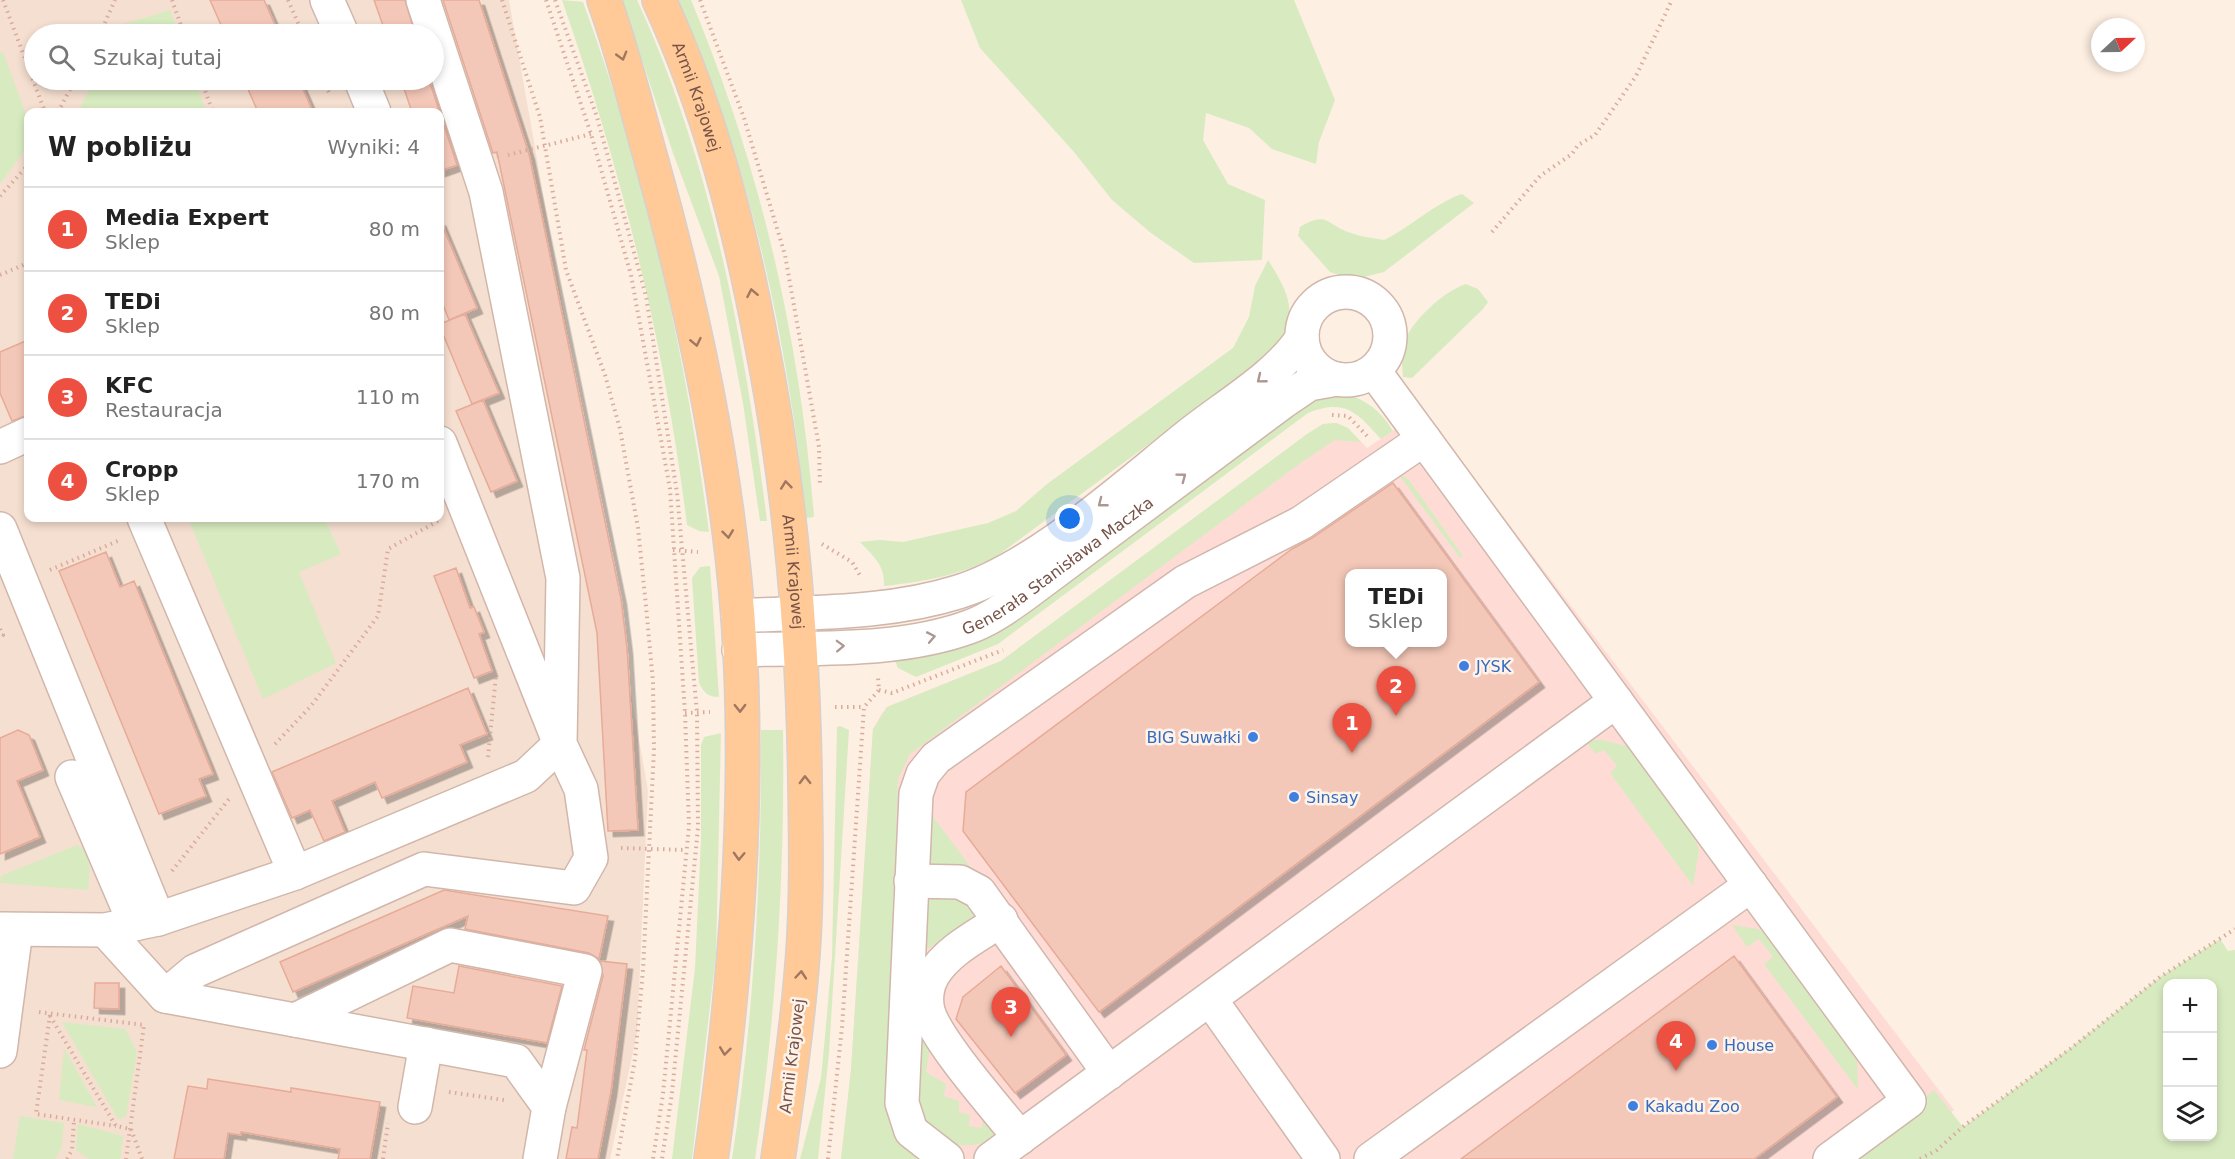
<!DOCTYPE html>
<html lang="pl">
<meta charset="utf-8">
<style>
body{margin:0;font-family:"DejaVu Sans",sans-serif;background:#f2f2f2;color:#222}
.controls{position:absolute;right:18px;bottom:18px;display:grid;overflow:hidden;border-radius:12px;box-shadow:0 3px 9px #0003}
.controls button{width:54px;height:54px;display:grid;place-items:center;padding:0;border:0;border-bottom:2px solid #e0e0e0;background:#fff;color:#222;font:30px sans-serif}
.compass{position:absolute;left:2091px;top:18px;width:54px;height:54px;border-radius:50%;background:#fff;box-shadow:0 3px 9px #0003;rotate:68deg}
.you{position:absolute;left:1070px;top:519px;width:21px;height:21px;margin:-15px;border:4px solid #fff;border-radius:50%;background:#1a73e8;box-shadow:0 0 0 9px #1a73e833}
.badge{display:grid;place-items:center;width:39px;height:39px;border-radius:50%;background:#ed5041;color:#fff;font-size:20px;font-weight:700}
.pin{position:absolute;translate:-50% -50px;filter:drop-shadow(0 2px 3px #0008)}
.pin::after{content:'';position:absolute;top:32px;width:21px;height:18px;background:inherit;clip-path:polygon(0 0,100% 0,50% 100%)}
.popup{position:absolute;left:1345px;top:569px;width:102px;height:78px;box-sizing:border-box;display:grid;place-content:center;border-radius:12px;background:#fff;filter:drop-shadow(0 2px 4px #0005);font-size:20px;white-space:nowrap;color:#767676}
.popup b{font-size:22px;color:#222}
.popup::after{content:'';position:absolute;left:50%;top:100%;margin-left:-12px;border:12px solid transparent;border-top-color:#fff}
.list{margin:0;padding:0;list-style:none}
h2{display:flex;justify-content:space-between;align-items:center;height:78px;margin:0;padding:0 24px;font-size:26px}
h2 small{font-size:20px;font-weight:400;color:#767676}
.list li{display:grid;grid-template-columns:39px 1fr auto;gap:18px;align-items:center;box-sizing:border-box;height:84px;padding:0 24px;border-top:2px solid #e0e0e0}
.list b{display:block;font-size:22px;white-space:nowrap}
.list p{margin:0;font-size:20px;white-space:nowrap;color:#767676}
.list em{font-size:20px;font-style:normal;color:#767676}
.icon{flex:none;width:33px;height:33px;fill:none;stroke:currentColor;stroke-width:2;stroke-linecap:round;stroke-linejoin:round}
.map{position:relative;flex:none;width:2235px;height:1159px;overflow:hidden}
.search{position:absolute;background:#fff;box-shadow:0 3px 9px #0003;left:24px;top:24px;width:420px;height:66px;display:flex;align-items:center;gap:15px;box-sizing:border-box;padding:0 21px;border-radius:33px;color:#767676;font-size:22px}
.panel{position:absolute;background:#fff;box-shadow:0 3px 9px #0003;left:24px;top:108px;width:420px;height:414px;border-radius:12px}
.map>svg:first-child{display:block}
</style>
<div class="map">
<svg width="2235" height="1159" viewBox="0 0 2235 1159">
<defs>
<filter id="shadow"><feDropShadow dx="5.5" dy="5.5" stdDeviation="0" flood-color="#0004"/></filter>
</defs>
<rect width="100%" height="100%" fill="#fdefe2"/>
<path fill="#f5dfd0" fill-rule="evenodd" d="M0,0H509L648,791L637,1033L610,1159H0ZM34,34H434V80H34ZM28,112H440V518H28Z"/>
<path fill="#fedcd5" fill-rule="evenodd" d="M1423,411L1954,1110L1884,1159H841L851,1070L873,729L881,715L887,707L1001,661L1323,424L1336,423L1348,428L1367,448ZM1350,574H1442V642H1350Z"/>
<path fill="#d8ebc0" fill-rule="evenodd" d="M562,0L583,2C646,173 685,352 709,532L699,531L687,525C664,340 623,176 562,0Z
M622,0H637C712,163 745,344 767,521H760L743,403L719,276L673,153Z
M678,0H691C760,166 800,337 814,517L806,518C788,340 750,164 678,0Z
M961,0H1294L1335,100L1319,142L1316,164L1272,149L1249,128L1206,113L1203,140L1228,184L1265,200L1262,260L1194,263L1151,233L1112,200L1074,152L980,48Z
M170,10L179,34H115L120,25Z
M3,52L28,120V146L0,184V53Z
M94,80H195L206,112H78Z
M1462,194L1474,203L1384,272L1364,277H1346L1330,272L1298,236L1300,227C1328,210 1326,225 1351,233C1361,237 1374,238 1384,240C1411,227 1435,203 1462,194Z
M1268,260C1294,301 1299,318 1267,357L997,556C961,575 924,582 884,586C885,565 874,557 860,542L880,540L903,542L988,523L1016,511L1047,484L1233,348L1249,317L1255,286Z
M1466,284L1478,289L1488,302L1483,309L1412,378L1403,377C1402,366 1401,355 1404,344C1409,323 1445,290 1466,284Z
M1343,393C1366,399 1381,411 1393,431L1381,439C1357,413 1346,398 1308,413L998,644L916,677L898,668L892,654C926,657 961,651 990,633L1311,397Z
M1336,423L1348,428L1361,442L1335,440L1302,462L910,754L898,779L887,1074L923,1159H841L851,1070L873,729L887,707L1001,661L1307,434L1323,424Z
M1396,471L1409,480L1463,556L1460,558Z
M188,518H324L341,554L299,572L336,663L263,699Z
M710,566L719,697C708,697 704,693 699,683L692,578L700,567Z
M840,726L849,730L829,1053L818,1159H800L821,1078L825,1036L832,957L837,727Z
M761,730H783C785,874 776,1017 755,1159H732C754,1016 762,874 761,730Z
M721,733L716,955L692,1159H672L695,968L701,840V745L704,737Z
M1585,740H1602L1631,747L1690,824L1699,850L1693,886L1610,773L1617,766L1604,750L1595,754Z
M927,808L977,876L925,872Z
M77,845C94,854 89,874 88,890L0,883L1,876Z
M959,892L975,915L929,948H920L924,893Z
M1732,925L1758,929L1773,937L1857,1055L1858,1090L1764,964L1773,957L1759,939L1747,947Z
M2220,939L2228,951L2235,950V1159H1844L1934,1090L1963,1127L2069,1049L2160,977ZM2168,984H2212V1136H2168Z
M919,1016L932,1039L926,1072L946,1084L944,1096L959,1101V1112L970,1115L969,1126L982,1128L984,1108L995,1133C987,1144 976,1146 962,1145C945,1144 925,1131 918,1114C914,1105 919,1032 919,1016Z
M62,1022L125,1029L137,1052L126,1117L118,1119Z
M64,1048L97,1107L59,1100Z
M20,1116L64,1123L61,1149L55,1159H13Z
M78,1124L123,1136L120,1159H89L76,1150Z"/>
<path fill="#f4c8b8" stroke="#e7ab98" stroke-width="1.5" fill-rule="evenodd" filter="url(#shadow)" d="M210,0H264L279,34H225Z
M374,0H405L415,34H386Z
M443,0H479L529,154L621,599L627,648L638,830L608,831L597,633L497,152L493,153Z
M244,80H299L313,112H258Z
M401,80H429L457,165L440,171V112H412Z
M440,220L477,308L449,320L440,297Z
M465,314L499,393L472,404L440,327V324Z
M28,340V415L12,421L0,393V352Z
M483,400L517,481L491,492L456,411Z
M1393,483L1539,682L1099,1012L963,831L966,792L1292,549L1312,538ZM1350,573H1443V642H1350Z
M106,552L120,587L134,581L213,774L199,779L206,796L159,814L59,571Z
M456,568L470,608L474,607L484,632L479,634L492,671L474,678L434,576Z
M468,688L487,734L460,745L467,762L382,798L375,782L332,801L345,832L324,841L310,810L292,818L272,772Z
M18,730L29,735L43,770L17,781L40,837L0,854V738Z
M444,890L608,916L599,959L589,953L465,929L468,916L293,992L280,962Z
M1734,956L1837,1097L1754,1159H1461Z
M600,961L627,964L611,1091L598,1159H566L572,1127L577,1128L587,1050H584L603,976Z
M459,966L562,986L547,1043L407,1018L413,986L454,993Z
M1001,966L1066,1055L1015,1093L956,1019L963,997Z
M95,983H119V1009L94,1008Z
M208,1079L291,1092V1088L380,1102L370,1159H338L340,1149L241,1132V1135L228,1133L224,1159H174L188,1086L207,1089Z"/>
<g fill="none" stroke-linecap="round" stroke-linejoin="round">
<defs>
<g id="minor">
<path d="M327,0L342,34"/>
<path d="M361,80L374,112"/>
<circle cx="1346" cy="336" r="44"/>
<path d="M1374,371L1909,1101L1830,1159"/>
<path d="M0,447L28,434"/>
<path d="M144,518L295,873"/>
<path d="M0,529L158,919"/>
<path d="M738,616C811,612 888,614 958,592C1036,568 1125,486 1189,435C1225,406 1278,376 1302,338"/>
<path id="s1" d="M739,650C814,647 897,653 969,627C989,620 1007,607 1025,594L1284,401L1309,384L1337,379"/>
<path d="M72,777L135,924"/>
<path d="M911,881L960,882L979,892L1109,1073"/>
<path d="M1001,920C978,936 948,950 933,975C927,985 925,999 928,1011C937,1042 998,1110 1020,1138"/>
<path d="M0,929L105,930L158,919L295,873L526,776L560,744L440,443"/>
<path d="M105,930L165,996L516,1061L549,1107L540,1159"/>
<path d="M165,996L195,971L424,869L574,888L591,858L581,789L560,744L563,578L486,192L423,0"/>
<path d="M1210,999L1323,1159"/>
<path d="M295,1020L450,945L585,971L549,1107"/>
<path d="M0,1051L16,930"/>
<path d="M415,1107L426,1044"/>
<path d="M947,1159L911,1131L902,1103L916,794L923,774L936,758L1185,582L1301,523L1424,439"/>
<path d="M991,1159L1616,701"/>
<path d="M1371,1159L1751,885"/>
</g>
<g id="major">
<path d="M604,0C623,52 636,106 651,159C693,308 726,462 738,617C751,795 736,982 711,1159"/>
<path id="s2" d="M659,0C709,108 739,224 761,340C790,486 803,633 805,781C806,839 807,896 803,953C798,1022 788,1090 778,1159"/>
</g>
</defs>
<use href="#minor" stroke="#d1b7ab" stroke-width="36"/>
<use href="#major" stroke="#d9cfcb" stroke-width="36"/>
<path stroke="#d9ab9c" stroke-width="4" stroke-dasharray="1.5 4.5" stroke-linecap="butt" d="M3,0L45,112
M172,0L184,34
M288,0L303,34
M502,0L540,117L566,270L605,375L620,429L638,528L646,606L653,682L654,750L643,970L635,1059L617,1159
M546,0L591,134L631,275L670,489L685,713L689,826L663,1094L653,1159
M555,0L597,117L646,296L677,493L697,713L698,828L672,1093L662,1159
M700,0L744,118L785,255L819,447L820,486
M100,34L115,0
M201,80L213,112
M323,80L329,93
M58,112L75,80
M508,155L591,134
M0,196L28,165
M1492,232L1540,176L1572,154L1578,145L1595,135L1636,76L1672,0
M0,275L28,263
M1332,415L1348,416L1369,438
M822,544L852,562L861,577
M673,550L698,552
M50,570L120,540
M0,629L3,635L0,636
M879,690L892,693L1003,650
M835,707H864
M685,713L710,712
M275,744L311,706L378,616L388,549L438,521
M488,757L496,675
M621,848L686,850
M172,871L229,799
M39,1012L144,1025L126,1159
M50,1015L36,1114L116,1126
M50,1016L116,1126L131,1129L142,1159
M449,1092L504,1100
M67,1159L72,1150L74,1120
M383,1159L388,1123
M828,1159L842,1027L864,707L879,690L878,678
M1920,1159L1937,1150L1965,1125L2070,1049L2160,977L2235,929"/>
<use href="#minor" stroke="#fff" stroke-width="33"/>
<use href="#major" stroke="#ffca97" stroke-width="33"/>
</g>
<defs><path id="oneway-chevron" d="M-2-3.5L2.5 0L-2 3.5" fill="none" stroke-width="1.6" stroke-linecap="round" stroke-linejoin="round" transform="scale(1.5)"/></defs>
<g stroke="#9f765f">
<use href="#oneway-chevron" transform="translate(622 56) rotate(74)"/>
<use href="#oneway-chevron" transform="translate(752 293) rotate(-101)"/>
<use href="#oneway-chevron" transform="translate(696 342) rotate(78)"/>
<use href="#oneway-chevron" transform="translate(786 485) rotate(-96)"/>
<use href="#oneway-chevron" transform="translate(728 534) rotate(83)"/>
<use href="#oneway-chevron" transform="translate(740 708) rotate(89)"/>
<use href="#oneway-chevron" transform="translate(805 780) rotate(-91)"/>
<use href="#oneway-chevron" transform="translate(739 856) rotate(92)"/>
<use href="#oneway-chevron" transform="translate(801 975) rotate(-85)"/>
<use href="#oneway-chevron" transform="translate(725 1051) rotate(97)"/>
</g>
<g stroke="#ad9791">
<use href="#oneway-chevron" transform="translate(1261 379) rotate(141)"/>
<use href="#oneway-chevron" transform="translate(1182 477) rotate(-37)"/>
<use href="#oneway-chevron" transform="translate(1102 503) rotate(142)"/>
<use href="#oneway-chevron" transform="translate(931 637) rotate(-11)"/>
<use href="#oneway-chevron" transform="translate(840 646) rotate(-2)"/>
</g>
<g fill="#3f7fe0" stroke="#fff3e9" stroke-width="2">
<circle cx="1464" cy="666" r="6"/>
<circle cx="1253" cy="737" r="6"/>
<circle cx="1294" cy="797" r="6"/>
<circle cx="1712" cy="1045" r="6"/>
<circle cx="1633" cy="1106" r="6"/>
</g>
<g text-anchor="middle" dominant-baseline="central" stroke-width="5" stroke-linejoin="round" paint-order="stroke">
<g font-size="16" fill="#765247" stroke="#fff3e9">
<text stroke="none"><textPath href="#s2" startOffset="104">Armii Krajowej</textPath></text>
<text stroke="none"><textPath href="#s1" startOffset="340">Generała Stanisława Maczka</textPath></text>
<text stroke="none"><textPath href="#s2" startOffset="590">Armii Krajowej</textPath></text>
<text transform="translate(792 1056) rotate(-83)">Armii Krajowej</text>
</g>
<g font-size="16" fill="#366cbe" stroke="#fff3e9" text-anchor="start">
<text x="1476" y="666">JYSK</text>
<text x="1241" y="737" text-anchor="end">BIG Suwałki</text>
<text x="1306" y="797">Sinsay</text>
<text x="1724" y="1045">House</text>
<text x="1645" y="1106">Kakadu Zoo</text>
</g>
</g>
</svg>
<div class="controls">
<button>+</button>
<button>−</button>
<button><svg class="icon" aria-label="layers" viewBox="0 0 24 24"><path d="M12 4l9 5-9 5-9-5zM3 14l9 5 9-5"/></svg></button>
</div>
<svg class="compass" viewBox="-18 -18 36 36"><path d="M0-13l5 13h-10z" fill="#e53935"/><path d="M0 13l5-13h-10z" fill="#767676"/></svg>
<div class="you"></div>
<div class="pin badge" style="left:1352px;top:753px">1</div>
<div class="pin badge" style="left:1396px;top:716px">2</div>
<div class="popup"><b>TEDi</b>Sklep</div>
<div class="pin badge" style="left:1011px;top:1037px">3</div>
<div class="pin badge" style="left:1676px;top:1071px">4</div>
<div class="search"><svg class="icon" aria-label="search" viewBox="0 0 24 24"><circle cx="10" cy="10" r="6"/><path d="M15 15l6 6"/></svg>Szukaj tutaj</div>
<section class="panel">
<h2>W pobliżu<small>Wyniki: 4</small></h2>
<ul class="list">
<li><span class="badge">1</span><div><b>Media Expert</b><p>Sklep</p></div><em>80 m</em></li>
<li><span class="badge">2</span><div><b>TEDi</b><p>Sklep</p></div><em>80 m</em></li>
<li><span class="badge">3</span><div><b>KFC</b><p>Restauracja</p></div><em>110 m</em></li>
<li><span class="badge">4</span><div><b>Cropp</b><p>Sklep</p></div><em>170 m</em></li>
</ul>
</section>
</div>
